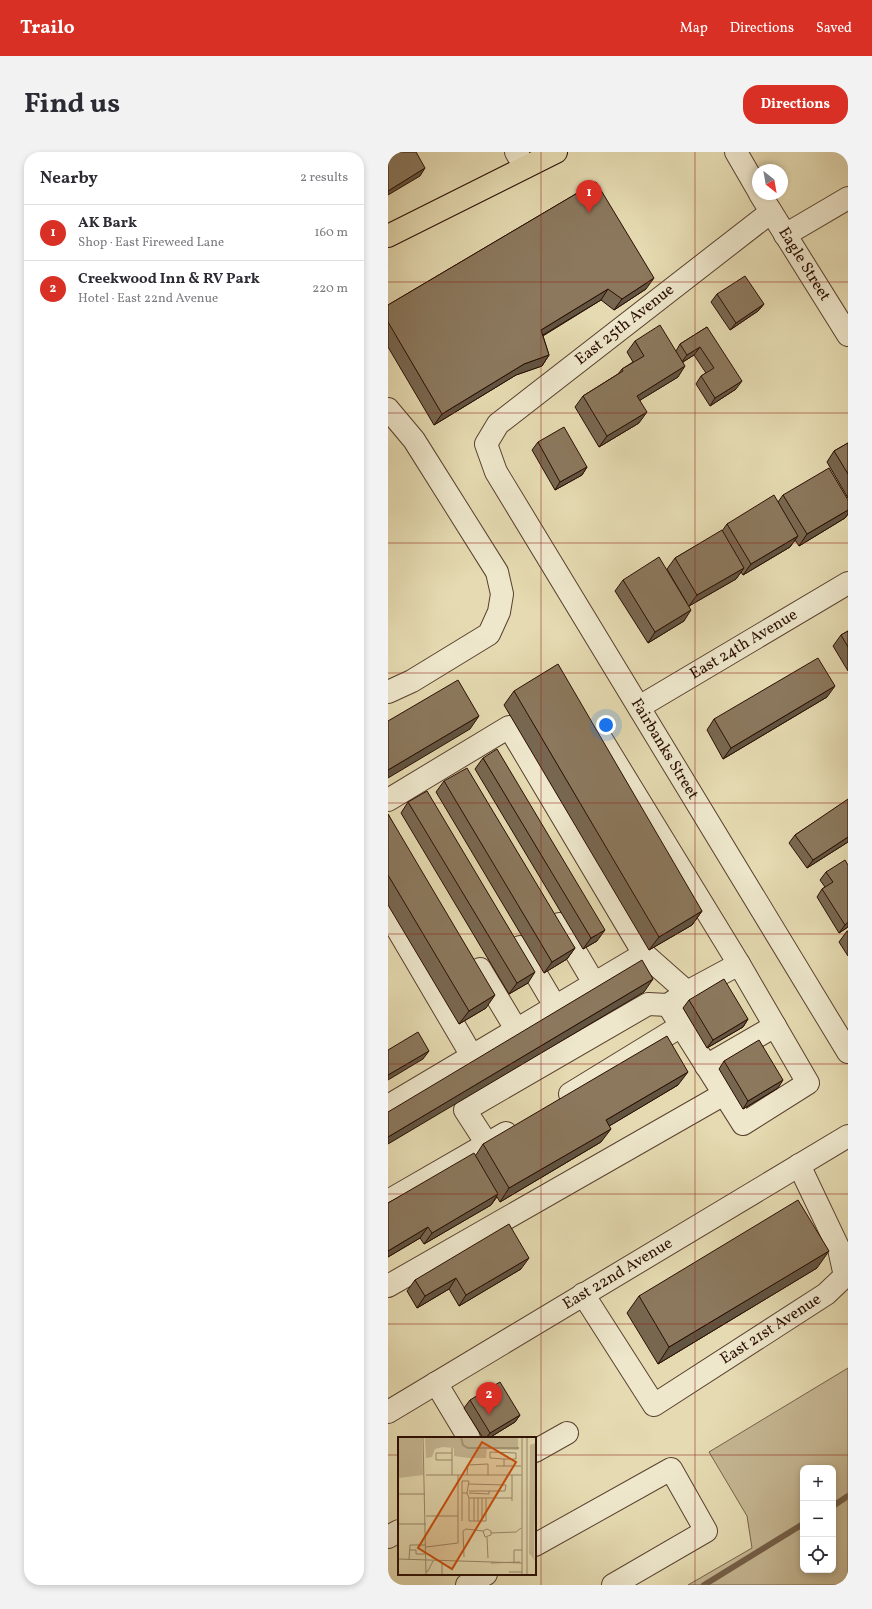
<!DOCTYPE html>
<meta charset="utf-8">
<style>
body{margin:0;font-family:Vollkorn,serif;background:#f2f2f3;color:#2b2b33}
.controls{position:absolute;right:12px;bottom:12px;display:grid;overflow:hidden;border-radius:8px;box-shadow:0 2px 6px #0003}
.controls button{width:36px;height:36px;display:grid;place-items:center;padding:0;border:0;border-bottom:1px solid #e1e1e2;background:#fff;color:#2b2b33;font:20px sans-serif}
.compass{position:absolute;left:364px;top:12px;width:36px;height:36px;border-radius:50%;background:#fff;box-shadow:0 2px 6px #0003;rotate:149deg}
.you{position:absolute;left:218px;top:573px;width:14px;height:14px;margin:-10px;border:3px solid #fff;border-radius:50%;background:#1a73e8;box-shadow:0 0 0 6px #1a73e833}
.badge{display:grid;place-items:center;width:26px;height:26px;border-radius:50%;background:#d93025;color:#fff;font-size:13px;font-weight:700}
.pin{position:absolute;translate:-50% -33px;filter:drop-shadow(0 1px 2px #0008)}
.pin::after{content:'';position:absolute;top:21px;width:14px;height:12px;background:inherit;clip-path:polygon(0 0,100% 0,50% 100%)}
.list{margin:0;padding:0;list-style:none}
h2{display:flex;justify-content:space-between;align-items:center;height:52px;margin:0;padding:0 16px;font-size:17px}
h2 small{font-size:13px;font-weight:400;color:#7c7c81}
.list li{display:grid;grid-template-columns:26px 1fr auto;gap:12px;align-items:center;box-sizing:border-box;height:56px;padding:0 16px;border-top:1px solid #e1e1e2}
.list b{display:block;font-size:15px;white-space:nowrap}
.list p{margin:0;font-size:13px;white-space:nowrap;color:#7c7c81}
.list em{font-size:13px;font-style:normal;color:#7c7c81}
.icon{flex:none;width:22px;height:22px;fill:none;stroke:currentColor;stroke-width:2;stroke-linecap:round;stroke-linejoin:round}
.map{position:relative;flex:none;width:460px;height:1433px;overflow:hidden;border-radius:16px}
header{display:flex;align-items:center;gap:24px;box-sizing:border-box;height:56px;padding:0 20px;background:#d93025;color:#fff}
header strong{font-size:19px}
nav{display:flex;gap:22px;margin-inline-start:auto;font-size:14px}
.intro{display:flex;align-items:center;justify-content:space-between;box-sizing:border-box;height:96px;padding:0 24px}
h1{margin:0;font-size:28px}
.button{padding:10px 18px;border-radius:16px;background:#d93025;color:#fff;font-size:14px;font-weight:700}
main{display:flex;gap:24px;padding:0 24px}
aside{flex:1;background:#fff;border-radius:16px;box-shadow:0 2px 6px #0003}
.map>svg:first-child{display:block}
</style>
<header>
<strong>Trailo</strong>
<nav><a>Map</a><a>Directions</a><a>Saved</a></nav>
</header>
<div class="intro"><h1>Find us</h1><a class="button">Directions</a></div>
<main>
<aside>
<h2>Nearby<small>2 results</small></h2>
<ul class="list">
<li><span class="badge">1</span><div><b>AK Bark</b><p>Shop · East Fireweed Lane</p></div><em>160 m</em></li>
<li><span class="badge">2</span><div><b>Creekwood Inn &amp; RV Park</b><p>Hotel · East 22nd Avenue</p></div><em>220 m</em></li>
</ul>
</aside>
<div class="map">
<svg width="460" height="1433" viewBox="0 0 460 1433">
<rect width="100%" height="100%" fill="#e5dab1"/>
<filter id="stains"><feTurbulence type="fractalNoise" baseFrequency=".005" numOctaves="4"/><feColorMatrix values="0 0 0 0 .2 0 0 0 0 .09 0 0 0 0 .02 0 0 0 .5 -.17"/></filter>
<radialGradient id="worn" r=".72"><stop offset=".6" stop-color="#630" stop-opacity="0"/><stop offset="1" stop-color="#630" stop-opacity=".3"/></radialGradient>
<path fill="#c5b793" stroke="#78624a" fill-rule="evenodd" d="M460,1216V1433H300L364,1396L359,1364L321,1300ZM415,1316H445V1418H415Z"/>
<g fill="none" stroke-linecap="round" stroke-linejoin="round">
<path stroke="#745f48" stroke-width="6" d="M445,1354L460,1344
M316,1433L415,1372"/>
<defs>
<g id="minor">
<path d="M128,0L137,15"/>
<path d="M348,0L370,38"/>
<path id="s1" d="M372,42L460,183"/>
<path id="s2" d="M383,60L110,272L98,292L108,320L460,900"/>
<path d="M397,83L460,46"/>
<path d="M0,257L26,288L109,420L114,442L111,460L101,482L24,529L0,540"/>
<path id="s3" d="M251,555L460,431"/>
<path d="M214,588L351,812"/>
<path d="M0,648L121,575L256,802L0,954"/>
<path d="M0,761L84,904"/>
<path d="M171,772L206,831"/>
<path d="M132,795L167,854"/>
<path d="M256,802L299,840L351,812L420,931L355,972L280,853L299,840"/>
<path d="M92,817L128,877"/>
<path d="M318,914L387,874"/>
<path d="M182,942L293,874"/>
<path d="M99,992L77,958L260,852L280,853"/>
<path d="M0,1049L118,981"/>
<path d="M0,1134L336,942"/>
<path id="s4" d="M195,1142L266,1253L438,1142L457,1124L451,1097L411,1013"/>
<path d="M48,1231L81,1286"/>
<path id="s5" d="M0,1260L460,984"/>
<path d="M147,1299L179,1281"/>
<path d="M0,1385L11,1379"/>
<path d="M147,1393L283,1317L318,1379L225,1433"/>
<path d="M79,1433L98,1422"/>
</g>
<path id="major" d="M0,84L168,0"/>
</defs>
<use href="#minor" stroke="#59412e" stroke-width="24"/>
<use href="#major" stroke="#2a0e02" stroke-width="24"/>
<use href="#minor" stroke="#eee7cc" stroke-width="22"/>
<use href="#major" stroke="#e5dab1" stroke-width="22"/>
</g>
<path fill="#786750" stroke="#2a0e02" d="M208,30L258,137L226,158L213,148L155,184L161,203L154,214L128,223L46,273L0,195V153Z
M329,142L376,152L370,159L342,178L323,150Z
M319,175L348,237L322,254L308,232L313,224L318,221L306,203L295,210L290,225L252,248L251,271L211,295L187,255L195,244L230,222L234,217L245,210L239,200L247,189L288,199L292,192Z
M150,290L199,315L194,323L167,338L144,298Z
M460,291V346L439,310L446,299Z
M395,343L460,348V362L457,366L411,394L407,388L402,395L355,423L353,420L348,427L301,454L296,469L260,491L227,439L235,428L299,451L279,417L287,406L334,379L339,372L390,350Z
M460,479V519L445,494L453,483Z
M126,539L314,759L304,773L261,798L116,553Z
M439,545L335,607L319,578L326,567Z
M95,606L209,789L195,797L87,617Z
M56,629L187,796L179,807L156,821L48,640Z
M460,648V690L419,716L401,691L407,683Z
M20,650L140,831L121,842L13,661Z
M0,662L98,856L71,872L0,753Z
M460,713V775L451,781L429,745L434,737L437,735L432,728L438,720Z
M459,779H460V804L451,790Z
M301,848L360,867L355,875L319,896L295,856Z
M336,909L390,936L355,957L331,917Z
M290,933L221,974L213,990L112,1050L109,1045L103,1053L36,1092L32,1086L0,1105V1051L88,1003L95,992Z
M429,1116L270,1212L239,1161L251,1144Z
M133,1117L71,1154L61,1137L29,1156L19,1139L27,1128Z
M82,1248L132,1263L127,1270L101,1286H95L76,1256Z"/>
<path fill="#615441" stroke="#2a0e02" d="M37,16L32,24L0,43V39Z
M266,126L258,137L226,158L234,147Z
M220,137L213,148L145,189L153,178Z
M376,152L370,159L342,178L348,171Z
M312,195L306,203L293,211L299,203Z
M161,203L154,214L128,223L46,273L54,262L136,212Z
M297,214L290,225L241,255L249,244Z
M354,229L348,237L322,254L327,246Z
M259,260L251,271L211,295L219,284Z
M199,315L194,323L167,338L172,330Z
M460,358V362L457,366L411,394L419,382Z
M410,384L402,395L355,423L363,412Z
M356,416L348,427L301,454L309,443Z
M303,458L296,469L260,491L267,480Z
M447,534L439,545L335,607L343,596Z
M91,564L82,577L0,626V618Z
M460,685V690L419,716L425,708Z
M314,759L304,773L261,798L271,785Z
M460,770V775L451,781L457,773Z
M217,778L209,789L195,797L203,786Z
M187,796L179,807L156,821L164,810Z
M147,820L140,831L121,842L129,831Z
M265,827L256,840L0,992V985Z
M107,843L98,856L71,872L81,859Z
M360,867L355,875L319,896L325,888Z
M41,899L35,907L0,928V923Z
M300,920L290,933L208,982L218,968Z
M395,928L390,936L355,957L360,949Z
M223,977L213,990L112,1050L121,1036Z
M110,1042L103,1053L36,1092L44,1081Z
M40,1075L32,1086L0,1105V1099Z
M441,1099L429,1116L270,1212L281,1195Z
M141,1106L133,1117L71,1154L78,1143Z
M68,1126L61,1137L29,1156L37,1144Z
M132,1263L127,1270L101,1286H98L102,1281Z"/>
<path fill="#8b785d" stroke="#2a0e02" d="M0,0H28L37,16L0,39Z
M208,30L266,126L234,147L220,137L153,178L161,203L136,212L54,262L0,170V153Z
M357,124L376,152L348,171L329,142Z
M272,173L297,214L249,244L259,260L219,284L195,244L235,219L234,217L256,204L247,189Z
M319,175L354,229L327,246L313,224L326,216L312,195L299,203L292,192Z
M176,275L199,315L172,330L150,290Z
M460,291V322L446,299Z
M441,316L460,348V358L419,382L395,343Z
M386,343L410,384L363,412L339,372Z
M334,378L356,416L309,443L287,406Z
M271,405L303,458L267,480L235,428Z
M460,479V495L453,483Z
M430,506L447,534L343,596L326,567Z
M170,512L314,759L271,785L126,539Z
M70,528L91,564L0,618V569Z
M109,597L217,778L203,786L95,606Z
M79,616L187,796L164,810L56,629Z
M39,639L147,820L129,831L20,650Z
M460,647V685L425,708L407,683Z
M0,662L107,843L81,859L0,723Z
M457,708L460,713V770L457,773L434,737L445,730L438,720Z
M254,808L265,827L0,985V960Z
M336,827L360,867L325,888L301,848Z
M30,880L41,899L0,923V898Z
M279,884L300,920L218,968L223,977L121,1036L95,992Z
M371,888L395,928L360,949L336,909Z
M86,1001L110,1042L44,1081L40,1075L0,1099V1051Z
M410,1048L441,1099L281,1195L251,1144Z
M121,1072L141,1106L78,1143L68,1126L37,1144L27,1128Z
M112,1230L132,1263L102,1281L82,1248Z"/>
<path fill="none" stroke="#8f2418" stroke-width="1" stroke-opacity="0.55" d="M153,0V1433M307,0V1433M0,130H460M0,261H460M0,391H460M0,521H460M0,651H460M0,782H460M0,912H460M0,1042H460M0,1172H460M0,1303H11M147,1303H460"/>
<g text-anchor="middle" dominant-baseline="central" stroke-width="3.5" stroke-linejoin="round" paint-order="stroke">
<g font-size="16" fill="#2a0e02" stroke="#eee7cc">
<text stroke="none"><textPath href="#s1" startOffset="83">Eagle Street</textPath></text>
<text transform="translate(237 173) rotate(-38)">East 25th Avenue</text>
<text stroke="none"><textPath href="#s3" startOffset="122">East 24th Avenue</textPath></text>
<text stroke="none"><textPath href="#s2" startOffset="723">Fairbanks Street</textPath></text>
<text stroke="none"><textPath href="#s5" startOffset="268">East 22nd Avenue</textPath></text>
<text stroke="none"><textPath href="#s4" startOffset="271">East 21st Avenue</textPath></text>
</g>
</g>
<g transform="translate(10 1285)">
<rect width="138" height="138" fill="#e5dab1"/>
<path d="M0,0H24L25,38L0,41ZM27,0H120V13L89,12L88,21H71L56,19V11L45,10L37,12L34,20L28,21ZM138,6L136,120L137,124L131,116L132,8Z" fill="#c5b793"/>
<path fill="none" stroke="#a59576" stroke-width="2" d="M63,0L65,8L70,11H121"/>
<path fill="none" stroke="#9a886b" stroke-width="1" d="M25,0L28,138M124,0V138M129,0V138M54,11V38M54,16H38V23H54M98,29H123M106,29V22H118V16L92,15V21L106,22M28,38H124M69,38L70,28L90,27V38M71,47L108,48L107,54H71M64,56V84M69,56L71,44H64V56H69L71,61M71,56L91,57V54M0,57H27M80,61V84M88,61V84H71V61H114M114,64V38M28,79H60M76,84V61M84,84V61M0,87H28M93,96L118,95L123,91M89,100L90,121M28,110L60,106V38M12,113H18V117H28M66,120L65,94L68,92L85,94L89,92L93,94V98L87,100L85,94M0,122L124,126M11,122L12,108H28M116,125V113H124M93,126L122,125M28,135L30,134L35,124M111,135H124M44,138V125"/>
<path fill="#cc4e0a" fill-opacity="0.15" stroke="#cc4e0a" stroke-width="2" d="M84,5L118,25L54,132L20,111Z"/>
<rect width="138" height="138" fill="none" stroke="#2a0e02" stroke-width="2"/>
</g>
<rect width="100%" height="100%" filter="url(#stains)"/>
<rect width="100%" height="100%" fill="url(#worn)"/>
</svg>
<div class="controls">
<button>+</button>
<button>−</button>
<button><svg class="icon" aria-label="locate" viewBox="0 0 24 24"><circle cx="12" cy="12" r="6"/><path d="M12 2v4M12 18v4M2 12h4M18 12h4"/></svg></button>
</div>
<svg class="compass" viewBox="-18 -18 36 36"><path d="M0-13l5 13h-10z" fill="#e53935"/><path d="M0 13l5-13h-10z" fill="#7c7c81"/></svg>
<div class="you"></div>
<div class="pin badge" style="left:201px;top:61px">1</div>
<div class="pin badge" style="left:101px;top:1263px">2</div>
</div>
</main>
